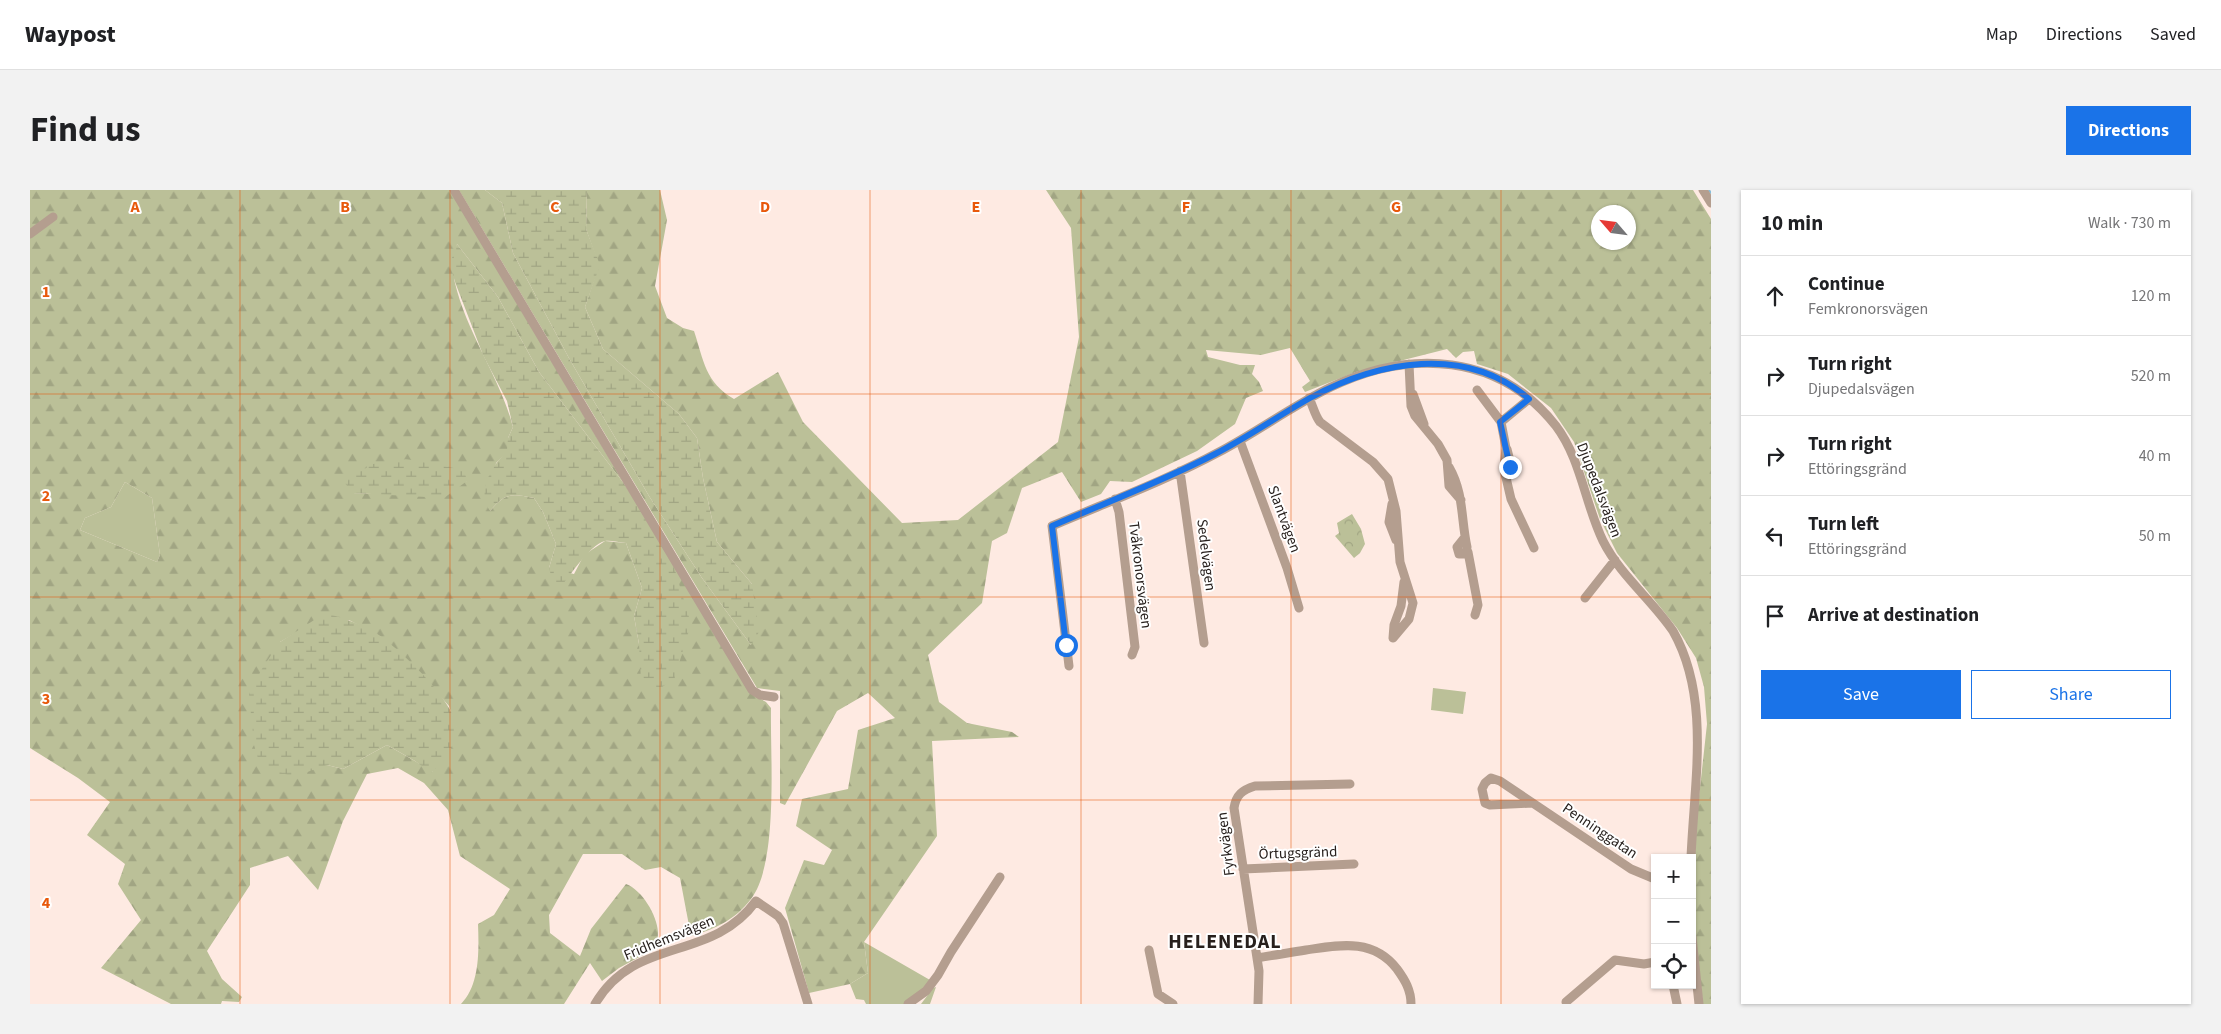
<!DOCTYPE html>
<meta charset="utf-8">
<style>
body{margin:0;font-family:"Source Sans 3",sans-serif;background:#f2f2f2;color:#202124}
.controls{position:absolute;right:15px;bottom:15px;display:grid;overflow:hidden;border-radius:0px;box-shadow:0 1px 4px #0004}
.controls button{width:45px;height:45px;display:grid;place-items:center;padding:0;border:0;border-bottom:1px solid #e0e0e0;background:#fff;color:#202124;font:25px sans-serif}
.compass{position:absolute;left:1561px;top:15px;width:45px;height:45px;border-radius:50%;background:#fff;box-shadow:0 1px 4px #0004;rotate:298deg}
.stop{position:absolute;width:15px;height:15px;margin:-11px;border:4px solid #1a73e8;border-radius:50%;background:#fff}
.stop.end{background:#1a73e8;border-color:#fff;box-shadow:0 1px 5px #0008}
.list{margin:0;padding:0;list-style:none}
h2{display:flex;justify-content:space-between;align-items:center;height:65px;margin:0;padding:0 20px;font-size:21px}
h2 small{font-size:16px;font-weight:400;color:#757577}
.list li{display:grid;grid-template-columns:32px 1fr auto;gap:15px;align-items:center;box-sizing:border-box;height:80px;padding:0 20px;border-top:1px solid #e0e0e0}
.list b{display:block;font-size:19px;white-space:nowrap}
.list p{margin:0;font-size:16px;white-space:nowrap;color:#757577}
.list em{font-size:16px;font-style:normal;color:#757577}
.actions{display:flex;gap:10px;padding:15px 20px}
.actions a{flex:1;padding:11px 0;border:1px solid #1a73e8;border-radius:0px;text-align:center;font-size:18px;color:#1a73e8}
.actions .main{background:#1a73e8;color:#fff}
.icon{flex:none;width:28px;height:28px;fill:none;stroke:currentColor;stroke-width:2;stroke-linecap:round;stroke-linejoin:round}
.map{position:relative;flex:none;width:1681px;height:814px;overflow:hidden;border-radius:0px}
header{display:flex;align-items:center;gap:30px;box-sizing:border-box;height:70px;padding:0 25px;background:#fff;border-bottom:1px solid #e0e0e0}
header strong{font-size:24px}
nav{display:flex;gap:28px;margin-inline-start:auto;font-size:18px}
.intro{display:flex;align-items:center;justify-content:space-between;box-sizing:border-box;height:120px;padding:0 30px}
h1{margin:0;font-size:35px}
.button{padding:12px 22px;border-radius:0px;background:#1a73e8;color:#fff;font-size:18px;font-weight:700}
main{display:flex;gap:30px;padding:0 30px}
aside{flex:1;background:#fff;border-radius:0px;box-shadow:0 1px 4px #0004}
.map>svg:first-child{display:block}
</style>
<header>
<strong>Waypost</strong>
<nav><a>Map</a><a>Directions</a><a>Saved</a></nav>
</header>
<div class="intro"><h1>Find us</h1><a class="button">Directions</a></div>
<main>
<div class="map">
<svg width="1681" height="814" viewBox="0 0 1681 814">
<defs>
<pattern id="forest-firs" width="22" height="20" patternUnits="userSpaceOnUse" patternTransform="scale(1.25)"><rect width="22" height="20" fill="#bbc098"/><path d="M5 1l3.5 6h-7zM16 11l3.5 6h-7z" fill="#a1a583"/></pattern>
<pattern id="wetland-marsh" width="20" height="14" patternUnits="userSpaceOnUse" patternTransform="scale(1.25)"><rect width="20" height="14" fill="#bbc098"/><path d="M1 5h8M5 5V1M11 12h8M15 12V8" fill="none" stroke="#a1a583"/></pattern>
<pattern id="park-crowns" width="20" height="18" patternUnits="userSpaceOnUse" patternTransform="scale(1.25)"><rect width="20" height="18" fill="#bbc098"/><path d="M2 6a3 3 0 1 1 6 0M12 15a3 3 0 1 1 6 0" fill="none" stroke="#a1a583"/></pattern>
</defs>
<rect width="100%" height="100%" fill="#feeae2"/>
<path fill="#bbc098" d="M95,292L122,308L130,365L127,372L50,340L55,328L81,317Z
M1403,498L1436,502L1433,524L1401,520Z
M834,752L900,790L882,814H836L834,810L826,809L820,794L838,783Z"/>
<path fill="url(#forest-firs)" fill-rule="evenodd" d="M0,0H420L595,295L509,182L468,107L427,54C426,66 422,82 425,93C437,144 470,187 483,237L478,248V261L466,273L460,321C475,303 481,303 504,308L513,322L526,354L519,378L544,384L554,365L575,351L596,353L612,398L604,426L609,454L642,370L729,508L736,512L741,518C740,565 749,673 721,709C705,730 685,739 661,746L650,688L631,677L615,680L592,664H553L519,725L520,743L550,766L561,739L596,694C612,700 627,725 628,742C628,747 627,753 626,758L589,778L572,791L560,773L534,814H431C450,795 449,760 448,734L464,725L480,699L430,666L418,620L394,593L368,578L337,584L313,631L288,700L258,666L220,678V695L177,761L192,789L212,807L209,812L192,811L191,814H141L71,778L111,730L88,694L95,674L57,645L80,612L48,588L0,558ZM437,291L346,304L323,303ZM95,292L122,308L130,365L127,372L50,340L55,328L81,317ZM319,430L351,447L384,477L419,516L427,539L402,582L385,571L357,555L313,579L297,575L250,452L269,441Z
M429,0H455L472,13L483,63L540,170L619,306L672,388L721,455L722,394L687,352L673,288L667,248L649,224L573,159L555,117L569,75L556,39L557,0H630L637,30L625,96L637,128L653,138L664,141C674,171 675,192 704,209L748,182L773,232L872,333L928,330L1028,252L1049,147L1041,38L1016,0H1663L1681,29V814H1673L1665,744L1664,687L1666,634L1677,534L1674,497L1666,468L1647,438L1587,363L1570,329L1544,252L1521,218L1478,184L1447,174L1444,161L1433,162L1426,168L1417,159L1326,182L1275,202L1272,197L1280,191L1260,158L1231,165L1176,160L1178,167L1210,175H1225L1222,184L1229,192L1233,201L1216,208L1205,234L1167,261L1102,292L1080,291L1071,304L1051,312L1032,282L992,298L977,343L962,351L952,413L898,465L909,512L937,533L982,542L989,547L902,551L907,646L834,752L838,783L820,794L779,803L755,718L774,670L794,675L802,660L766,636L772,609L818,599L828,540L865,528L838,503L807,521L755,615L750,613V501L727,498ZM1568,22H1598V52H1568Z
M906,797L900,814H891L903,798Z"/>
<path fill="url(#wetland-marsh)" d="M455,0H557L556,39L570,75L555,117L573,159L649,224L667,248L673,288L687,352L722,394L729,442L721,455L672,388L619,306L540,170L483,63L472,13Z
M427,54L468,107L509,182L595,295L642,370L661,434L644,490L625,501L611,491L609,454L604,426L612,398L596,353C590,353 581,350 575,351C559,355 538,389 526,403L519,378L526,354L513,322L504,308C481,303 475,303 460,321C446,301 462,276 477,261L478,248L483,237L477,211L453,165L425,92L420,74Z
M377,269L434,280L437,291L414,308L323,303L313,291L343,274Z
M295,423C314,428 335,435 352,447C375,465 422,509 427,537C429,553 412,573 401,583L385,571L357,555L313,579L297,575L263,587L230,575L224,555L219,504L233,477L250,452Z"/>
<path fill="url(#park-crowns)" d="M1322,324L1331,339L1335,354L1330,363L1324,368L1305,346L1309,343L1307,333Z"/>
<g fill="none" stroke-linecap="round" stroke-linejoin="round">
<path stroke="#84bedd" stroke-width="2" d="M1679,0L1681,3"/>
<path stroke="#b49e8f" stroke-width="9" d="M424,0L722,500L730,505L744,507
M1673,0L1681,13
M0,44L23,27
M1379,174L1381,216L1385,226L1408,254L1417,270L1419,296L1431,310
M1447,200L1471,232L1476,258L1474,279L1481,309L1504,358
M1383,204L1394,234
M1279,208C1283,216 1285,226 1290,232L1343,272L1358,289L1366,321L1370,372L1383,413L1379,429L1363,448
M1471,232L1499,209
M1210,251L1257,378L1269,418
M1477,259L1480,271L1477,288
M1419,277C1434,303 1431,330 1437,357L1436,364H1429L1427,357L1435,347
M1150,281L1174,453
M1085,309L1089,322L1105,457L1102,465
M1362,314L1359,332L1366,350
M1438,362L1448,415L1445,425
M1555,408L1585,370
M1363,448L1364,435L1371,416L1374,392
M1039,476L1022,336C1078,312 1135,291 1189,262C1227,242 1262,216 1301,197C1380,159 1469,163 1526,236C1551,269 1555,314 1573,351C1590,385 1622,410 1643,441C1681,508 1664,592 1661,668
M1502,613L1460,615L1455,613L1452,599L1455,593L1461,588L1470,591L1601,679L1625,689
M1213,679L1324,674
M1662,747L1669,814
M1119,760L1128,804L1143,814
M1227,768C1243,765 1259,763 1276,760C1310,755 1343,748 1367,779C1375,790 1381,800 1381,814
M1643,795L1647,814
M1536,812L1585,770L1614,774L1625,772
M565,814C605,745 681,773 726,711L748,726L753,733L778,814
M878,814L896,801L908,785L921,762L970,687
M1228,814L1229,781L1204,618C1206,605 1212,600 1225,596L1320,594"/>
</g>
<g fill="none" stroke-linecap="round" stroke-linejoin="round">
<path stroke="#1a73e8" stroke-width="6" d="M1036,455L1022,336C1077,312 1133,291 1185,264C1218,247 1248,226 1280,208C1348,171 1436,154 1499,209L1470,232L1480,277"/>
</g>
<path fill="none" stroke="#e8590c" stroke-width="1" stroke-opacity="0.55" d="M210,0V814M420,0V814M630,0V814M840,0V814M1051,0V814M1261,0V814M1471,0V814M0,204H1681M0,407H1681M0,610H1681"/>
<g text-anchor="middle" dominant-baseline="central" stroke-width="4" stroke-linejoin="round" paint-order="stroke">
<g font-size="15" fill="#27201d" stroke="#fff">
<text transform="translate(1569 300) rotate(69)">Djupedalsvägen</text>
<text transform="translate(1254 329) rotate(70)">Slantvägen</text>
<text transform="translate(1176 365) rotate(83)">Sedelvägen</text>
<text transform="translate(1110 385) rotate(83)">Tvåkronorsvägen</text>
<text transform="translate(1570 641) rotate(34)">Penninggatan</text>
<text transform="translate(1196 654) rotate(-97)">Fyrkvägen</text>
<text transform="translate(1268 663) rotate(-2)">Örtugsgränd</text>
<text transform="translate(639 748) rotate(-22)">Fridhemsvägen</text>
</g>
<g font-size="20" font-weight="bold" letter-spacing="1" fill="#27201d" stroke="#fff">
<text x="1195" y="752">HELENEDAL</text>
</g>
</g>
<g font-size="16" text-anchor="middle" font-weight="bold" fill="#e8590c" stroke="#fff" stroke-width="4" stroke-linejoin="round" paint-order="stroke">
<text x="105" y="22">A</text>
<text x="315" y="22">B</text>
<text x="525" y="22">C</text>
<text x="735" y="22">D</text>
<text x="946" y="22">E</text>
<text x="1156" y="22">F</text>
<text x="1366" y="22">G</text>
<text x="16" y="107">1</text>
<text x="16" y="311">2</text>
<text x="16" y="514">3</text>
<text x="16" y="718">4</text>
</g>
</svg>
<div class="controls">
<button>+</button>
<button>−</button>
<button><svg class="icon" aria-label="locate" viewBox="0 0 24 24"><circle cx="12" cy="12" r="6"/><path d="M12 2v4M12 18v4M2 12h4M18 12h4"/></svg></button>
</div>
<svg class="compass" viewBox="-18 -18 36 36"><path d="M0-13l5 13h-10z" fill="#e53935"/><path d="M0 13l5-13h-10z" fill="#757577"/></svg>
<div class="stop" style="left:1036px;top:455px"></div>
<div class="stop end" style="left:1480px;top:277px"></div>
</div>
<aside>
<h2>10 min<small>Walk · 730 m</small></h2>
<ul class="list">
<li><svg class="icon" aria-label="ahead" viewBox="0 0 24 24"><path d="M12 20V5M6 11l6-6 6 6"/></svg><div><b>Continue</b><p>Femkronorsvägen</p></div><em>120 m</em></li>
<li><svg class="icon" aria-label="right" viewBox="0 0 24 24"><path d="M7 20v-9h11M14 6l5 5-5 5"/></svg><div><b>Turn right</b><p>Djupedalsvägen</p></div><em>520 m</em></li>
<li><svg class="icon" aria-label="right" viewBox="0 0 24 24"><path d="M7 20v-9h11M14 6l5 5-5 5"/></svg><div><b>Turn right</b><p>Ettöringsgränd</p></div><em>40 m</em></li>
<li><svg class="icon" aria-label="left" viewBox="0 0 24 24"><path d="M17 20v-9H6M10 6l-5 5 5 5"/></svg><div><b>Turn left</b><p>Ettöringsgränd</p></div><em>50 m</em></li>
<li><svg class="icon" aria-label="arrive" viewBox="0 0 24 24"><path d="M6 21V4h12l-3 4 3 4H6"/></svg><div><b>Arrive at destination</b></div></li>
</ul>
<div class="actions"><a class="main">Save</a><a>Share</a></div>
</aside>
</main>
